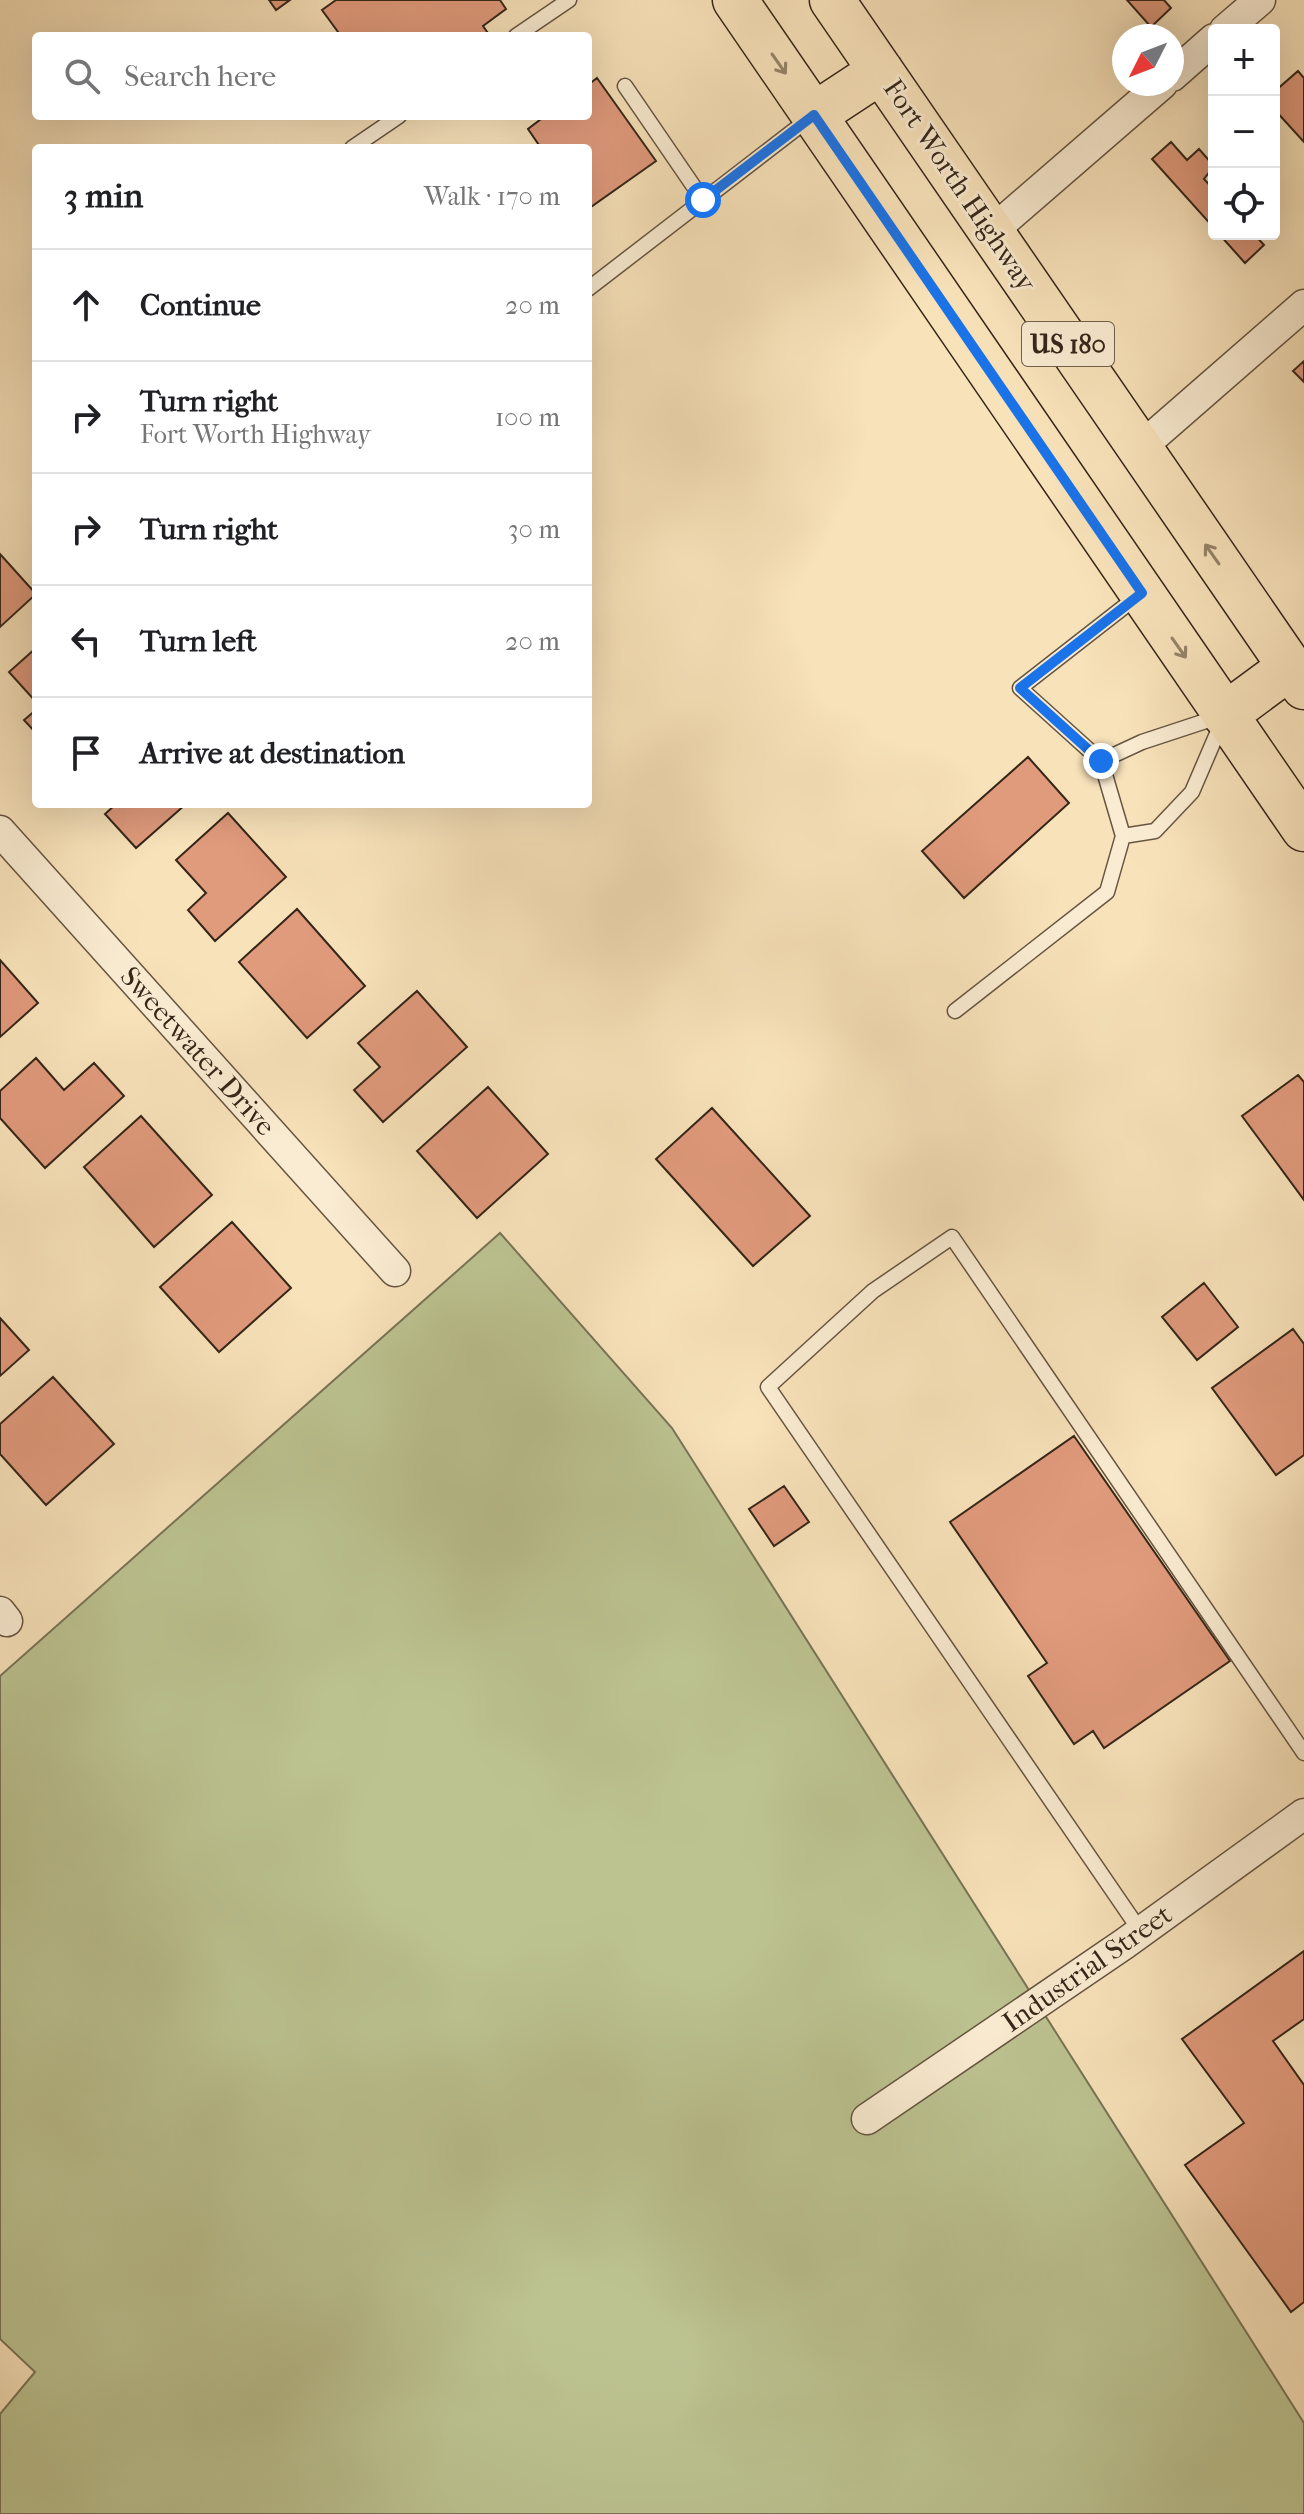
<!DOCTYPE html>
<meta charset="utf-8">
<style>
body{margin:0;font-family:"IM FELL French Canon",serif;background:#f2f2f2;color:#202124}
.controls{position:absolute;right:24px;top:24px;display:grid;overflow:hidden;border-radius:8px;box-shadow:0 8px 32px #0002}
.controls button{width:72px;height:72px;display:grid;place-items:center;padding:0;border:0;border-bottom:2px solid #e0e0e0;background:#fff;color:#202124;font:40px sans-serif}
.compass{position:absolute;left:1112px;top:24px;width:72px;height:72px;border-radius:50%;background:#fff;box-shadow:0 8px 32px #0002;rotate:228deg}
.stop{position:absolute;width:24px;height:24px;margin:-18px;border:6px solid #1a73e8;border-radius:50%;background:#fff}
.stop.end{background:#1a73e8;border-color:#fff;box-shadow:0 2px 8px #0008}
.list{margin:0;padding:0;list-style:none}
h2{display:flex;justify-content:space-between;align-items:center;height:104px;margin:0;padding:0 32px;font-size:34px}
h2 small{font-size:26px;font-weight:400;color:#757577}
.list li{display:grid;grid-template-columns:52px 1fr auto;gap:24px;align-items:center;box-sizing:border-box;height:112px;padding:0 32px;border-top:2px solid #e0e0e0}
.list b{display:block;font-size:30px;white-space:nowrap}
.list p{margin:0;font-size:26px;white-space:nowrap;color:#757577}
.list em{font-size:26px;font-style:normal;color:#757577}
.icon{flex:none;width:44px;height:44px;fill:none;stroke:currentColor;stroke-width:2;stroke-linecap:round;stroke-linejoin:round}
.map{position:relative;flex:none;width:1304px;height:2514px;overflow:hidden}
.search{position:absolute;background:#fff;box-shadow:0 8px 32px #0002;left:32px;top:32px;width:560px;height:88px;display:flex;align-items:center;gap:20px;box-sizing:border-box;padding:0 28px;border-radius:8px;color:#757577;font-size:30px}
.panel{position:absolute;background:#fff;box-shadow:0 8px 32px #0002;left:32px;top:144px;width:560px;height:664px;border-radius:8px}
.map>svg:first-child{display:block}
</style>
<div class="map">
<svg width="1304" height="2514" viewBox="0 0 1304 2514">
<rect width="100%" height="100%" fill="#f8e2ba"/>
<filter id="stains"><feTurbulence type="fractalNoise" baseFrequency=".0025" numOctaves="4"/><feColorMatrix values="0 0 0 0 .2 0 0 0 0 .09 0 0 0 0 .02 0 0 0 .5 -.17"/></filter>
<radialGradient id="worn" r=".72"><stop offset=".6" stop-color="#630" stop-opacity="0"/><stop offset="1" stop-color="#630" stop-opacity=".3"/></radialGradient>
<path fill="#bcc391" stroke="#787455" stroke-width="2" d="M500,1233L672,1428L1304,2423V2514H0V2414L35,2372L0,2339V1676Z"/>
<path fill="#e09a7c" stroke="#352619" stroke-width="2" d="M269,0H290L276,10Z
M336,0H500L506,9L483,26L490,36H341L322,10Z
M1127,0H1164L1171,8L1151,27Z
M1298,71L1304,78V142L1274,109V92Z
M597,78L656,161L588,209V148H541L528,129L545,116H588V85Z
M1171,142L1187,160L1199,149L1214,166L1204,179L1214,190V228L1152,159Z
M1219,234H1254L1264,245L1245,263Z
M1304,361V382L1293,371Z
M0,554L36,594L0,627Z
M36,648V702L9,672Z
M36,710V733L24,720Z
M1028,757L1069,803L964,898L922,851Z
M116,804H186L136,848L105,814Z
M228,813L286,877L215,941L188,910L206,893L176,860Z
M297,909L365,986L307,1038L239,962Z
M0,960L38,1003L0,1037Z
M417,991L467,1047L383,1122L354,1090L380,1067L358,1043Z
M36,1058L64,1090L94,1063L124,1096L45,1168L0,1118V1091Z
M1298,1075L1304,1082V1200L1242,1116Z
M488,1087L548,1154L477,1218L417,1151Z
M712,1108L810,1216L753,1266L656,1159Z
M141,1116L212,1195L154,1247L84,1167Z
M232,1222L291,1288L219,1352L160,1287Z
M1204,1283L1238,1327L1197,1360L1162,1317Z
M0,1318L29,1350L0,1376Z
M1293,1329L1304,1344V1455L1276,1475L1212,1388Z
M53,1377L114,1444L46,1505L0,1454V1424Z
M1074,1436L1230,1661L1104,1748L1093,1731L1074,1744L1028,1676L1047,1663L950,1522Z
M784,1486L809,1522L774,1546L749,1509Z
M1304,1951V2019L1273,2041L1304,2085V2302L1291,2312L1185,2165L1244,2123L1182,2039Z"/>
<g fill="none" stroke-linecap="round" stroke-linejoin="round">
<defs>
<path id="service" d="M516,36L569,0
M625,86L703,200
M352,148L399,116
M588,289L810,118
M1101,761L1020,688L1138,596
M1123,836L1155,831L1192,792L1222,722
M955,1011L1107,892L1123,836L1101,761L1142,742L1221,716
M1141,1932L768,1387L873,1291L952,1237L1304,1753"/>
<path id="minor" d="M1225,30L1260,0
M1172,76L1214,39
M991,232L1162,84
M1140,448L1304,305
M0,831L395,1271
M0,1612L7,1621
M867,2119L1124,1944L1304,1814"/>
<path id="primary" d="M735,0L1304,829
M832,0L1304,687
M814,115L881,71
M1225,715L1290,667"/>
</defs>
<use href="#service" stroke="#665541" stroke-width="17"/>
<use href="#minor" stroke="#665541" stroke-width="33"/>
<use href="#primary" stroke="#352619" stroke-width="47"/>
<use href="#service" stroke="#faecd2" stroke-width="14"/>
<use href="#minor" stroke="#faecd2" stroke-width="30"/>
<use href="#primary" stroke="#f8e2ba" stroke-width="44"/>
</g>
<defs><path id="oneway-shaft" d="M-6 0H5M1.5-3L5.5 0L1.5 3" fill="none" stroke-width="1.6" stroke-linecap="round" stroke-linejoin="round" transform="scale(2)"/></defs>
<g stroke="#96846a">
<use href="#oneway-shaft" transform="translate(779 64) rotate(55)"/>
<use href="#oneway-shaft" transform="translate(1212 554) rotate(-125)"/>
<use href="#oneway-shaft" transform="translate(1179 648) rotate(55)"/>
</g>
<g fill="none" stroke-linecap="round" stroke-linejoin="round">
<path stroke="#1a73e8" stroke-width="10" d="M703,200L814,115L1142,593L1020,688L1101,761"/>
</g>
<g text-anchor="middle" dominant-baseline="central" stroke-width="6" stroke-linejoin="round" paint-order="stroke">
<rect fill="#faecd2" stroke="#706150" stroke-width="2" x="1022" y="322" width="92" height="44" rx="6"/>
<g font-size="26" font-weight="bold" fill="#352619">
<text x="1068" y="344">US 180</text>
</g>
<g font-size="28" fill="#352619" stroke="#faecd2">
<text transform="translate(960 185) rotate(56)">Fort Worth Highway</text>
<text transform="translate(198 1051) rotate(48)">Sweetwater Drive</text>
<text transform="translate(1087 1968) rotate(-35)">Industrial Street</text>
</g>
</g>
<rect width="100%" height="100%" filter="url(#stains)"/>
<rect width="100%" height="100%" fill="url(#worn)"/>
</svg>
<div class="controls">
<button>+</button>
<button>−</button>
<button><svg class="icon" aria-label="locate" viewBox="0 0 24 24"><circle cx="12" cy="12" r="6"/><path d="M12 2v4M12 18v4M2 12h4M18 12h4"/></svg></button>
</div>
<svg class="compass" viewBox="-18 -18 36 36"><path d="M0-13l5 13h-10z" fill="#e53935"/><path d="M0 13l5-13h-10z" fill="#757577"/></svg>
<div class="stop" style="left:703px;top:200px"></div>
<div class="stop end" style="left:1101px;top:761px"></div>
<div class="search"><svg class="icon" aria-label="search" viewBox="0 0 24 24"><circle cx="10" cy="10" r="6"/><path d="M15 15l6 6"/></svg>Search here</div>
<section class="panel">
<h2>3 min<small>Walk · 170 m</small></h2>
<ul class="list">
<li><svg class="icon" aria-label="ahead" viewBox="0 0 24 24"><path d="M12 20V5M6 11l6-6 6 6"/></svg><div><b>Continue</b></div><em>20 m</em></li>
<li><svg class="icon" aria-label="right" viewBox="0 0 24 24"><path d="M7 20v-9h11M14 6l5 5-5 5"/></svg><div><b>Turn right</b><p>Fort Worth Highway</p></div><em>100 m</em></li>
<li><svg class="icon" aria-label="right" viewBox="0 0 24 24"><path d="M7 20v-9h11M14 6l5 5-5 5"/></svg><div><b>Turn right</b></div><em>30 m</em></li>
<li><svg class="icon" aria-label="left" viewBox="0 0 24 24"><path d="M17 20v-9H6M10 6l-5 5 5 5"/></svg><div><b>Turn left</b></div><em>20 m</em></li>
<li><svg class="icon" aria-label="arrive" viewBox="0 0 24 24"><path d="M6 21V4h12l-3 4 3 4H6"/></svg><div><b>Arrive at destination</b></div></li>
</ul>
</section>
</div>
